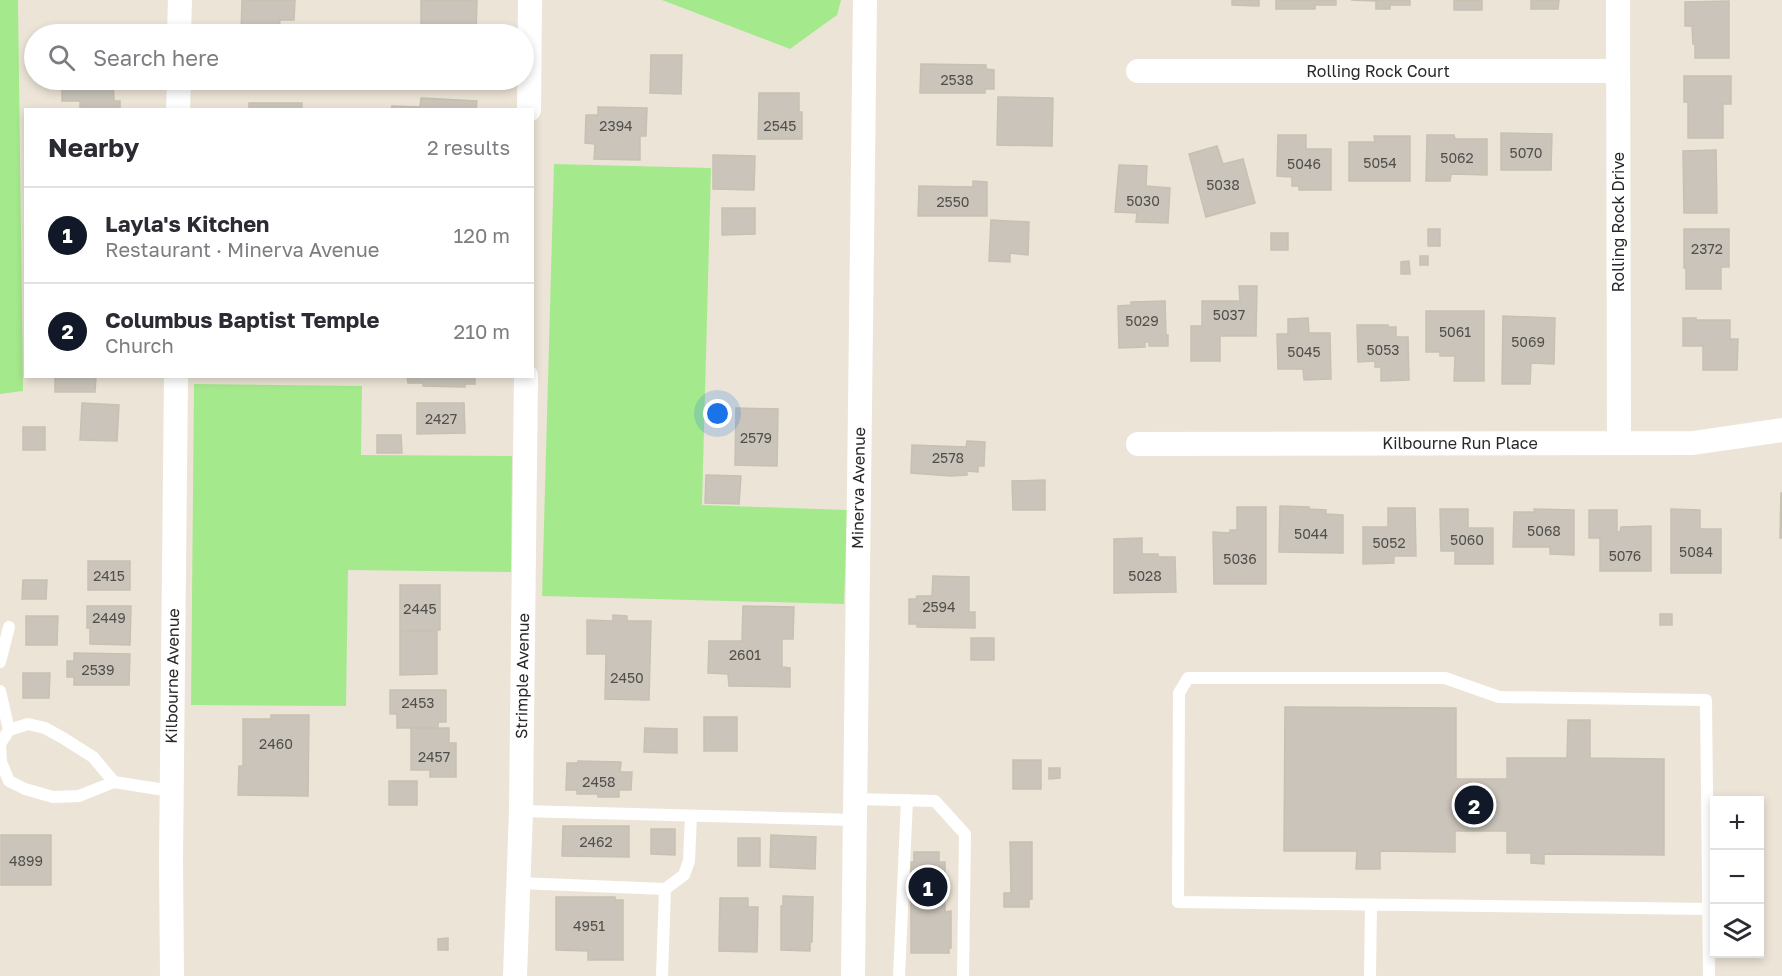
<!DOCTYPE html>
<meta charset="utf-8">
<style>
body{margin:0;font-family:"Golos Text",sans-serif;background:#f2f2f3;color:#2b2b33}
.controls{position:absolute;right:18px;bottom:18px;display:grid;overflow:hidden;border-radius:0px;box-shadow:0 3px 9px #0003}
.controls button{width:54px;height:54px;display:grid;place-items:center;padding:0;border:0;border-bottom:2px solid #e1e1e2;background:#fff;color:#2b2b33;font:30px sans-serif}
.you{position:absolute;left:718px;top:414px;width:21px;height:21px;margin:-15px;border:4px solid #fff;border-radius:50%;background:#1a73e8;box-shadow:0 0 0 9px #1a73e833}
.badge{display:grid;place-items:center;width:39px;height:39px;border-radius:50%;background:#111827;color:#fff;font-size:20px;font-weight:700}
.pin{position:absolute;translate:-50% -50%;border:3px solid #fff;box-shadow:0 2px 6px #0006}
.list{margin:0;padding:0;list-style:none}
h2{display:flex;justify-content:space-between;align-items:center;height:78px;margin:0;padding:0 24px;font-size:26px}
h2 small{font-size:20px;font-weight:400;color:#7c7c81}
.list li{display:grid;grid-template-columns:39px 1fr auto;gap:18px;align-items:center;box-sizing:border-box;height:96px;padding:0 24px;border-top:2px solid #e1e1e2}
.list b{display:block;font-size:22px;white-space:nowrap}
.list p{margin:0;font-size:20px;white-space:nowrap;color:#7c7c81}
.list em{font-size:20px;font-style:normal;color:#7c7c81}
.icon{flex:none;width:33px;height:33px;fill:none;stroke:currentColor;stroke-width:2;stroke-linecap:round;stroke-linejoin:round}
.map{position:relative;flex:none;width:1782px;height:976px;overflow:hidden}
.search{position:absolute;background:#fff;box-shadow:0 3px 9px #0003;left:24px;top:24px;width:510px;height:66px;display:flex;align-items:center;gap:15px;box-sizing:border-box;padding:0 21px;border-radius:33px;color:#7c7c81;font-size:22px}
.panel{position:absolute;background:#fff;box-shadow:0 3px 9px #0003;left:24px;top:108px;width:510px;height:270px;border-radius:0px}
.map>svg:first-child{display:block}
</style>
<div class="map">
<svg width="1782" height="976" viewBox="0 0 1782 976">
<rect width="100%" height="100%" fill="#ece5d7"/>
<path fill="#a5e98d" d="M0,0H18L23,391L0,394Z
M662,0H841L837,15L790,49Z
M554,164L711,168L702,505L847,510L844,604L542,596Z
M194,384L362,386L361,455L512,456L511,572L348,570L346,706L191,705Z"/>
<path fill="#cac4ba" stroke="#c7c1b1" stroke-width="1.5" d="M242,0H295L294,20H280L279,34H241Z
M421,0H477L476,32L436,31L435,34H421Z
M1232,0H1259V6L1232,5Z
M1276,0H1336V5H1315V9H1276Z
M1351,0H1410V5H1390V9H1376V1Z
M1454,0H1482V10H1454Z
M1531,0H1559L1558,9H1531Z
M1729,1V58H1695V44H1693L1692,26H1685V2Z
M651,55H682L681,94L650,93Z
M921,64L986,65V69L994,70V89H985V93H920Z
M1684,76H1731V104H1723V138H1688V102H1684Z
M62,80H113L114,101H120V110H80V101H62Z
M759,93H799V112H802V139H758Z
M998,97L1053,98L1052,146L997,145Z
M421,98L477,101L476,110H391L392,106L420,107Z
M249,103H302V110H249Z
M598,107L647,108L646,136H640V160L594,159L595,144L585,143L586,115H598Z
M1501,133L1552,134L1551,170H1501Z
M1278,135H1306V149H1331V190H1299V186H1292V177L1277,176Z
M1427,135H1454L1455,139H1487V175L1451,174L1450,181H1426Z
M1374,136H1410V181H1349V142H1375Z
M1217,146L1223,164L1243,159L1255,203L1206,217L1189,154Z
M1716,150L1717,213H1684L1683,151Z
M713,155L755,156L754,190L713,189Z
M1119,165L1147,166L1146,186L1170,188L1168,223L1136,222L1137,213L1115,212Z
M973,181L987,182V216H918L919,186L973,187Z
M722,208H755V234L722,235Z
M991,220L1029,222L1028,255L1010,253V262L989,261Z
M1428,229H1440V246H1428Z
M1684,229H1729V267H1721V289H1686V268H1684Z
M1271,233H1288V250H1271Z
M1420,256H1428V265H1420Z
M1409,261L1410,274H1401V262Z
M1239,286H1257L1256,336H1220V361H1191V326H1202V301H1240Z
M1165,301L1166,335H1168V346H1149V342H1145V347L1119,348L1118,306L1131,305V302Z
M1426,311H1484V381H1454L1455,356H1440V352H1426Z
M1503,316L1555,318L1554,364L1531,363L1530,384H1502Z
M1308,318L1309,333H1330L1331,379L1304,380L1303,369H1278L1277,334H1288V319Z
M1683,318H1696V320H1730V339H1738L1737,370H1703V346H1683Z
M1357,325H1388V327H1396V337H1408L1409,380L1381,381V367H1375V361L1358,362Z
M55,376H108L96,377L95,392H55Z
M407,376H475V384H465V387L423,386V383H408Z
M82,403L119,405L117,441L80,440Z
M417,403H464L465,433L417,434Z
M736,408L778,409L777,466L735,465Z
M23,427H45V450H23Z
M377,435H401L402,453H377Z
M967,441L985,442L984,466H978V472L967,471V475L951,476L911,473L912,445L966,447Z
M706,475L741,476L739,504L705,503Z
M1045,480V510H1013L1012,481Z
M1781,493H1782V538H1780Z
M1280,506L1309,507V509L1326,510V514L1343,515V553L1279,552Z
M1237,507H1266V584H1214L1213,532L1230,533V530H1237Z
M1388,508H1415L1416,556H1394V563L1363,564V527H1388Z
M1440,509H1468V528H1493V564H1455V551H1441Z
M1534,509L1574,510V555L1550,554V547H1513L1514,512H1535Z
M1671,509L1700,510V529H1721V573H1671Z
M1589,510H1617V532H1620L1621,527L1651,526V571H1600V538H1589Z
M1142,538V554H1158V557H1175L1176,592L1114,593V539Z
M88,561H130V590H88Z
M933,576L969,577V612H975V628L917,627V624H909V599H916L917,596H932Z
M23,580H47L46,599H22Z
M400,585H440V630L400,631Z
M87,606H131L130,645L90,644V628H87Z
M743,606L794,607L793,639H782V667L790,668V687L729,686L728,674L708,673L709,641H742Z
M1660,614H1672V625H1660Z
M613,615L627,616V621H651L649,700L605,699L606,654H587V620L613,621Z
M26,616H58L57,645H26Z
M400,631H437V674L400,675Z
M971,638H994V660H971Z
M74,653L130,654L129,685H74V677H67V661H74Z
M23,673H50L49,698H23Z
M390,690H446V722H438V728H397V714H390Z
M1285,707L1456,708V779H1507V758H1567L1568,720H1590V758L1664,759V855L1544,854V864L1531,863V853H1507V831H1455V852L1380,851V869H1356L1357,851H1284Z
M271,715H309L308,796L238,795L239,766H243V719H271Z
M704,717H737V751H704Z
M411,728H449V743H456V777H430V770H411Z
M645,728L677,729V753L644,752Z
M1013,760H1041V789H1013Z
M578,761L621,762L620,772H632L631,790H619V797H598V794H577V790H566L567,763H578Z
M1049,768H1060V778L1049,779Z
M389,781H417V805H389Z
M563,826H629V857L562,856Z
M651,829H675V855L651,854Z
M1,835H51V885H1Z
M771,835L816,837L815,869L770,867Z
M738,838H760V866H738Z
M1010,842H1032V899H1029V907H1004V893H1011Z
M914,852H939V862H945V912L951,911V948H949V953H911V862H914Z
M783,896L813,897L812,942H810V951L781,950V906H783Z
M556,897H615V900H623V960H588V951L556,950Z
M720,898H748V907H758L757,952L719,951Z
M448,938V950H438V939Z"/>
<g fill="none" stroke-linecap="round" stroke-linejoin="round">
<path stroke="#fff" stroke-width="12" d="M0,662L9,627
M0,691L9,730
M114,782L93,757L63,738L45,728L28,724L9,730L0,744L1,762L9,781L25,789L53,797L79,796L114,782L171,791
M855,799L935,801L965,834L963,976
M521,811L855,820
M519,883L665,889L662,976
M665,889L684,875L689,861L691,816
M1708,909L1178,902L1179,693L1188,678H1445L1499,697L1706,700L1709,976
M899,976L907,800
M1370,976L1371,905"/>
<path stroke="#fff" stroke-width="24" d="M1618,0L1619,443
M179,34L180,0
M1138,71H1618
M178,110L179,80
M529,110L530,0
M1138,444L1693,443L1782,430
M172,976L171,860L176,376
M515,976L521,811L526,376
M853,976L865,0"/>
</g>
<g text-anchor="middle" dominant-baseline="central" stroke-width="6" stroke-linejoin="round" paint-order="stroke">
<g font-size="14" fill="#504f4c">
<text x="957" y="79">2538</text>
<text x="616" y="125">2394</text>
<text x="780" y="125">2545</text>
<text x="1526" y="152">5070</text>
<text x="1457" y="157">5062</text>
<text x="1380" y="162">5054</text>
<text x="1304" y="163">5046</text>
<text x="1223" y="184">5038</text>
<text x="1143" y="200">5030</text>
<text x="953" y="201">2550</text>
<text x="1707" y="248">2372</text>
<text x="1229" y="314">5037</text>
<text x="1142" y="320">5029</text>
<text x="1455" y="331">5061</text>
<text x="1528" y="341">5069</text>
<text x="1383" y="349">5053</text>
<text x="1304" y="351">5045</text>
<text x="441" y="418">2427</text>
<text x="756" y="437">2579</text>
<text x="948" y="457">2578</text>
<text x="1544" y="530">5068</text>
<text x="1311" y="533">5044</text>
<text x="1467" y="539">5060</text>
<text x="1389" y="542">5052</text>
<text x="1696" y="551">5084</text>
<text x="1625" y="555">5076</text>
<text x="1240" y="558">5036</text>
<text x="109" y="575">2415</text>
<text x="1145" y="575">5028</text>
<text x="939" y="606">2594</text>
<text x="420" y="608">2445</text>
<text x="109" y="617">2449</text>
<text x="745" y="654">2601</text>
<text x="98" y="669">2539</text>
<text x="627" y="677">2450</text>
<text x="418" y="702">2453</text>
<text x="276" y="743">2460</text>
<text x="434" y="756">2457</text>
<text x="599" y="781">2458</text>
<text x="596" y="841">2462</text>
<text x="26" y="860">4899</text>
<text x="589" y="925">4951</text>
</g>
<g font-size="16" fill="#282828" stroke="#fff">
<text x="1378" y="71">Rolling Rock Court</text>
<text transform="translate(1618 222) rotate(-90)">Rolling Rock Drive</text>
<text x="1460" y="443">Kilbourne Run Place</text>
<text transform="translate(858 488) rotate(-89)">Minerva Avenue</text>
<text transform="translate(172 676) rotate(-89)">Kilbourne Avenue</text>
<text transform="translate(522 676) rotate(-89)">Strimple Avenue</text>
</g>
</g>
</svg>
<div class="controls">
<button>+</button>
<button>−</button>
<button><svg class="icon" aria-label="layers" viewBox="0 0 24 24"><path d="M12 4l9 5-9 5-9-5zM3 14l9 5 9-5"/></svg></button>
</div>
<div class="you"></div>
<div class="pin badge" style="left:928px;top:887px">1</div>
<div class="pin badge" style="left:1474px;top:805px">2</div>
<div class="search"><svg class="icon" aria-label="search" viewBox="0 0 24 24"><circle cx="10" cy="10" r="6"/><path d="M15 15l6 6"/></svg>Search here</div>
<section class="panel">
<h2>Nearby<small>2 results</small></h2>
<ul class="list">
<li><span class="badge">1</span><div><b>Layla's Kitchen</b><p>Restaurant · Minerva Avenue</p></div><em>120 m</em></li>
<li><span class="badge">2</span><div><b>Columbus Baptist Temple</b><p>Church</p></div><em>210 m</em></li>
</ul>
</section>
</div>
